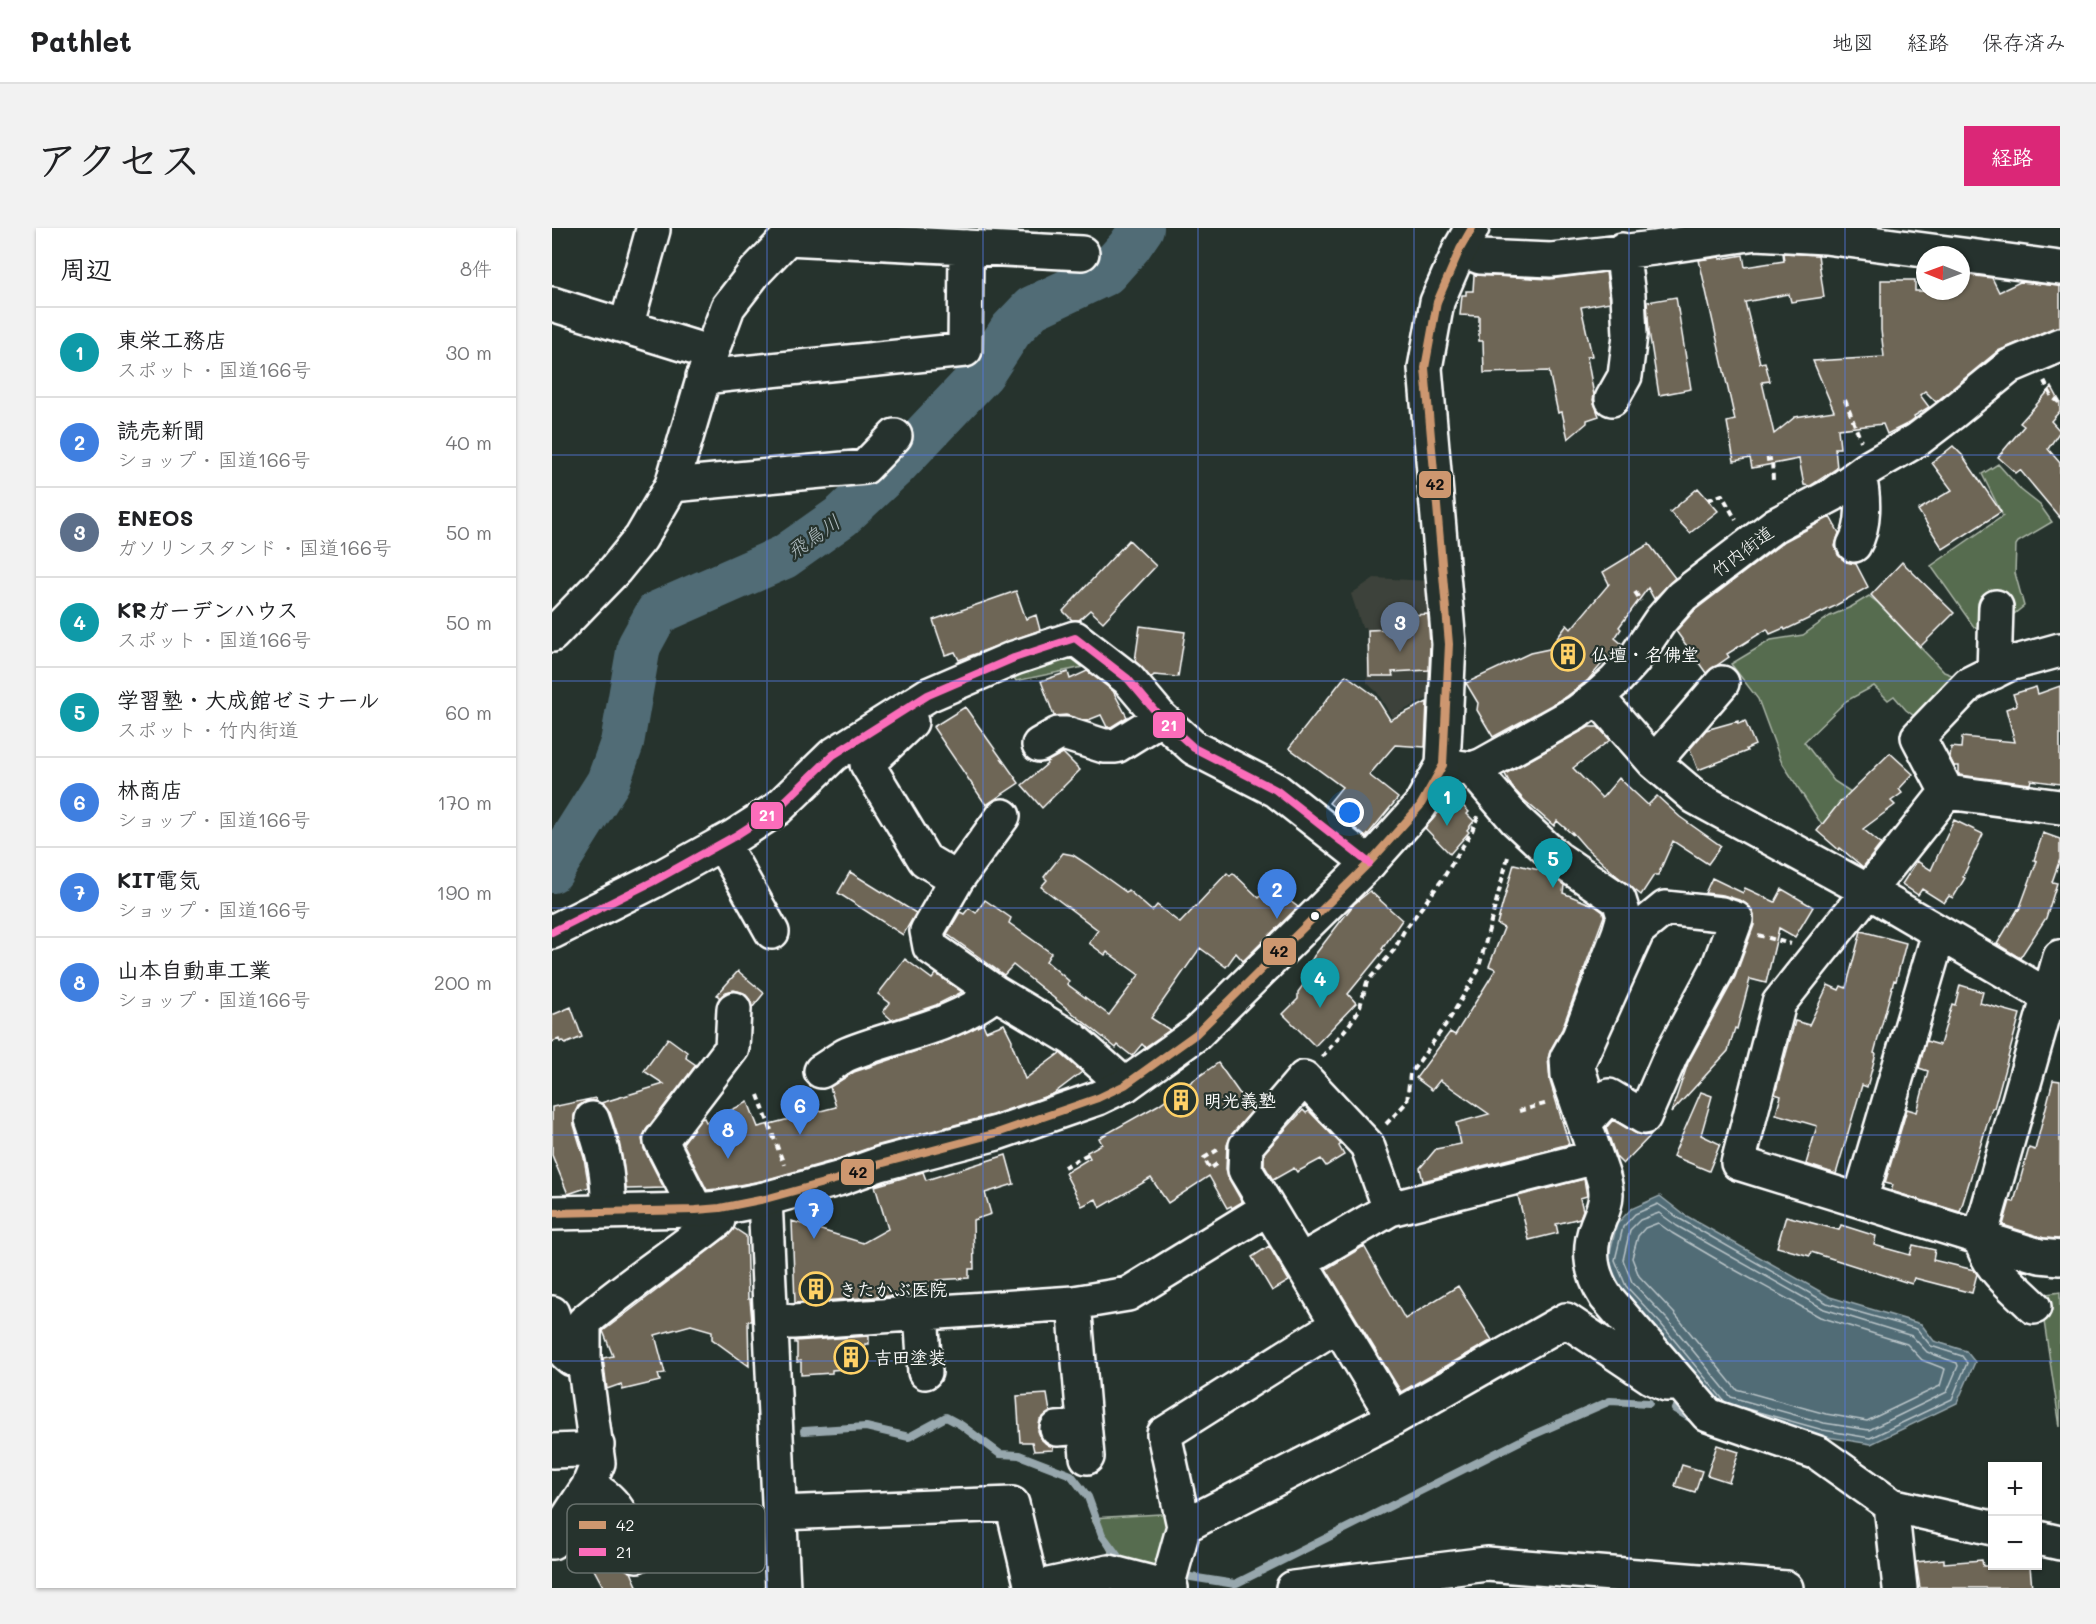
<!DOCTYPE html>
<html lang="ja">
<meta charset="utf-8">
<style>
body{margin:0;font-family:Mali,"Klee One",sans-serif;background:#f2f2f2;color:#202124}
.controls{position:absolute;right:18px;bottom:18px;display:grid;overflow:hidden;border-radius:0px;box-shadow:0 2px 4px #0004}
.controls button{width:54px;height:54px;display:grid;place-items:center;padding:0;border:0;border-bottom:2px solid #e0e0e0;background:#fff;color:#202124;font:30px sans-serif}
.compass{position:absolute;left:1364px;top:18px;width:54px;height:54px;border-radius:50%;background:#fff;box-shadow:0 2px 4px #0004;rotate:271deg}
.you{position:absolute;left:798px;top:585px;width:21px;height:21px;margin:-15px;border:4px solid #fff;border-radius:50%;background:#1a73e8;box-shadow:0 0 0 9px #1a73e833}
.badge{display:grid;place-items:center;width:39px;height:39px;border-radius:50%;background:#db2777;color:#fff;font-size:20px;font-weight:700}
.pin{position:absolute;translate:-50% -50px;filter:drop-shadow(0 2px 3px #0008)}
.pin::after{content:'';position:absolute;top:32px;width:21px;height:18px;background:inherit;clip-path:polygon(0 0,100% 0,50% 100%)}
.list{margin:0;padding:0;list-style:none}
h2{display:flex;justify-content:space-between;align-items:center;height:78px;margin:0;padding:0 24px;font-size:26px}
h2 small{font-size:20px;font-weight:400;color:#757577}
.list li{display:grid;grid-template-columns:39px 1fr auto;gap:18px;align-items:center;box-sizing:border-box;height:90px;padding:0 24px;border-top:2px solid #e0e0e0}
.list b{display:block;font-size:22px;white-space:nowrap}
.list p{margin:0;font-size:20px;white-space:nowrap;color:#757577}
.list em{font-size:20px;font-style:normal;color:#757577}
.map{position:relative;flex:none;width:1508px;height:1360px;overflow:hidden;border-radius:0px}
header{display:flex;align-items:center;gap:36px;box-sizing:border-box;height:84px;padding:0 30px;background:#fff;border-bottom:2px solid #e0e0e0}
header strong{font-size:28px}
nav{display:flex;gap:33px;margin-inline-start:auto;font-size:21px}
.intro{display:flex;align-items:center;justify-content:space-between;box-sizing:border-box;height:144px;padding:0 36px}
h1{margin:0;font-size:42px}
.button{padding:15px 27px;border-radius:0px;background:#db2777;color:#fff;font-size:21px;font-weight:700}
main{display:flex;gap:36px;padding:0 36px}
aside{flex:1;background:#fff;border-radius:0px;box-shadow:0 2px 4px #0004}
.map>svg:first-child{display:block}
</style>
<header>
<strong>Pathlet</strong>
<nav><a>地図</a><a>経路</a><a>保存済み</a></nav>
</header>
<div class="intro"><h1>アクセス</h1><a class="button">経路</a></div>
<main>
<aside>
<h2>周辺<small>8件</small></h2>
<ul class="list">
<li><span class="badge" style="background:#0f9aa8">1</span><div><b>東栄工務店</b><p>スポット · 国道166号</p></div><em>30 m</em></li>
<li><span class="badge" style="background:#3f7fe0">2</span><div><b>読売新聞</b><p>ショップ · 国道166号</p></div><em>40 m</em></li>
<li><span class="badge" style="background:#5c6f8a">3</span><div><b>ENEOS</b><p>ガソリンスタンド · 国道166号</p></div><em>50 m</em></li>
<li><span class="badge" style="background:#0f9aa8">4</span><div><b>KRガーデンハウス</b><p>スポット · 国道166号</p></div><em>50 m</em></li>
<li><span class="badge" style="background:#0f9aa8">5</span><div><b>学習塾・大成館ゼミナール</b><p>スポット · 竹内街道</p></div><em>60 m</em></li>
<li><span class="badge" style="background:#3f7fe0">6</span><div><b>林商店</b><p>ショップ · 国道166号</p></div><em>170 m</em></li>
<li><span class="badge" style="background:#3f7fe0">7</span><div><b>KIT電気</b><p>ショップ · 国道166号</p></div><em>190 m</em></li>
<li><span class="badge" style="background:#3f7fe0">8</span><div><b>山本自動車工業</b><p>ショップ · 国道166号</p></div><em>200 m</em></li>
</ul>
</aside>
<div class="map">
<svg width="1508" height="1360" viewBox="0 0 1508 1360">
<rect width="100%" height="100%" fill="#26332d"/>
<filter id="ink" filterUnits="userSpaceOnUse"><feTurbulence type="fractalNoise" baseFrequency=".0167" numOctaves="2"/><feDisplacementMap in="SourceGraphic" scale="12" xChannelSelector="R" yChannelSelector="G"/><feConvolveMatrix kernelMatrix="1 2 1 2 8 2 1 2 1" color-interpolation-filters="sRGB"/></filter>
<g filter="url(#ink)">
<path fill="#3c423a" d="M822,350L877,353L881,468L848,484L841,491L825,464L815,455V403L813,399H810L799,366Z"/>
<path fill="#576c50" stroke="#abb6a8" stroke-width="1.5" d="M1446,236L1469,262L1488,277L1500,294L1466,314L1464,317L1463,345L1472,378L1436,407L1422,399L1379,338L1451,288L1430,246Z
M1317,368L1326,375L1392,444L1408,450L1365,490L1354,482L1342,468L1336,472L1322,458L1294,473L1252,514L1282,553L1299,564L1270,597L1229,533L1206,471L1179,436L1219,412L1251,407L1278,388L1299,379Z
M522,422L541,437L464,453L457,442Z
M1508,1064V1199L1488,1067Z
M626,1285L611,1349L565,1338L539,1290Z"/>
<path fill="#516c76" stroke="#97a7ad" stroke-width="1.5" d="M1108,968L1131,986L1278,1069L1369,1096L1382,1113L1414,1123L1423,1134L1405,1175L1319,1216L1269,1208L1171,1181L1105,1100L1068,1061L1056,1032L1065,996L1079,981Z"/>
<g fill="none" stroke-linecap="round" stroke-linejoin="round">
<path stroke="#b9c4c8" stroke-width="1.5" d="M1107,985L1125,998L1272,1081L1360,1108L1375,1124L1405,1135L1406,1138L1395,1164L1317,1202L1272,1195L1179,1169L1115,1091L1080,1054L1071,1032L1078,1002L1088,992Z
M1106,995L1120,1005L1183,1042L1268,1089L1355,1116L1370,1132L1393,1141L1388,1158L1315,1193L1274,1186L1184,1161L1122,1085L1087,1048L1080,1030L1086,1008L1093,1000Z
M1173,1174L1109,1096L1074,1058L1063,1032L1071,999L1083,986L1106,976L1128,991L1275,1075L1365,1101L1379,1118L1410,1128L1415,1135L1400,1171L1318,1210L1271,1202L1192,1180"/>
<path stroke="#97a7ad" stroke-width="8" d="M1123,1181L1140,1191
M252,1203L314,1199L357,1209L394,1189L409,1197L448,1226L467,1227L519,1247L536,1269L550,1307L570,1334
M626,1347L683,1356L976,1209L1058,1173L1097,1175"/>
<path stroke="#516c76" stroke-width="44" d="M0,643L56,554L70,515L87,418L105,385L232,329L290,288L341,240L431,145L459,102L480,80L554,45L577,19L590,0"/>
</g>
<path fill="#6e6657" stroke="#fff" stroke-width="1.5" d="M1231,25L1266,27L1272,69L1239,74L1237,66L1193,74L1208,135L1213,134L1218,153L1210,154L1222,206L1243,189L1282,183L1261,133L1332,129L1329,102V52H1363V63H1409V50L1416,47L1440,50L1447,64L1468,54L1508,58V99L1501,100L1446,123L1384,174L1373,163L1368,167L1377,179L1362,188L1363,190L1355,196L1335,206L1331,196L1286,201L1288,220H1283L1285,240L1258,258L1252,257L1247,231L1200,240L1198,230L1182,233L1175,194L1183,192L1147,32L1168,29V31L1191,27L1193,39L1232,33Z
M1054,44L1058,74L1029,79L1040,128L1035,129L1042,167L1041,172L1047,188L1035,192V195L1016,211L1010,184L1006,185L997,143L932,145L931,113H927V88L908,87L910,67H914V63H921L922,47L998,51Z
M1124,69L1139,161L1107,167L1097,103L1095,74Z
M1500,159L1508,174V183L1499,193L1508,203L1496,221L1508,235V290L1468,242L1464,245L1446,229L1472,198L1468,195Z
M1401,218L1410,227L1449,284L1391,321L1366,282L1400,262L1380,235Z
M1146,260L1166,283L1138,305L1118,284Z
M1278,289L1287,305L1283,318L1286,327L1294,334L1304,336L1316,359L1281,379L1233,402L1232,400L1218,406L1215,401L1175,426L1177,429L1154,445L1124,403L1143,382L1233,313Z
M577,312L604,338L551,394L538,382L527,392H520L511,383Z
M1097,316L1123,350L1102,371L1096,360L1067,399L1069,401L1063,410L1070,416L1066,421L1056,433L1054,431L1036,452L1014,469L941,509L925,482L926,475L914,455L978,425L997,421L1015,397L1019,401L1057,356L1051,344Z
M1350,334L1402,385L1368,419L1319,367Z
M464,363L474,391L484,387L488,402L407,432L403,424L393,427L381,392Z
M876,386L878,416L877,442L840,444L841,448H817L816,402L840,401V388Z
M588,398L633,404L626,449L602,447L599,450L583,433Z
M535,443L561,463L575,489L559,499H555L549,487L534,493L514,487L502,488L489,453L516,444L518,451Z
M794,447L823,468L838,492L875,474L873,519L843,517L817,547L846,570L814,609L792,592L794,589L777,575L790,559L737,520Z
M1508,458V556L1479,552L1478,556L1407,547V538H1402L1398,530L1399,519L1409,520L1410,509L1463,514L1454,481L1465,477L1461,466L1484,459L1486,466Z
M413,479L467,555L434,577L381,499Z
M1186,493V496L1193,493L1203,517L1194,521L1195,523L1146,542L1138,521L1154,502Z
M1037,499H1046L1058,512L1021,540L1050,570L1067,550L1096,577L1105,568L1128,589L1169,618L1156,636L1121,613L1106,647H1102L1089,667L1065,648L1033,619L1020,604V606L1005,593L1002,598L972,572L960,559L953,546Z
M511,525L528,542L490,580L470,557L495,536L494,534Z
M1338,525L1361,546L1347,561L1350,565L1339,573L1343,577L1311,601L1329,616L1311,639L1288,620L1287,622L1265,603L1288,574Z
M901,568L917,584L915,586L922,593L915,602L917,604L898,626L873,600Z
M1402,592L1431,606L1411,649L1413,650L1401,670L1397,668L1392,675L1370,661L1366,667L1350,656L1365,633L1379,642Z
M1491,605L1508,611V631L1500,654L1505,655L1494,690L1468,730L1445,716L1466,681L1467,682L1485,633L1482,632Z
M511,625L521,627L535,636L574,664L576,662L600,683L605,677L628,695L675,645L678,648L681,645L707,670L717,659L726,667L727,665L746,679L691,733L684,725L674,739L648,720L599,790L618,802L593,819L590,816L580,828L566,817L564,820L461,737L452,747L395,706L408,684L412,686L417,680L424,685L433,672L459,690L457,695L499,725L494,733L517,753L515,756L557,787L587,747L555,724L553,727L537,715L546,702L489,659L495,652L492,649Z
M962,636L991,643L1012,657L1011,665L1043,678L1051,684L1052,688L1010,801L999,821L996,830L998,853L1017,916L871,953L868,940L884,921L909,916L904,895L937,886L888,852L880,862L864,850L898,804L903,807L944,741L937,738L952,700L945,696Z
M298,644L364,685L351,707L286,665Z
M1160,650L1191,665L1193,660L1223,674L1230,661L1261,679L1243,709L1227,700L1214,755L1198,751L1185,801L1183,800L1176,823L1119,885L1136,835L1183,749L1202,697V688L1198,679L1190,673L1171,667L1153,665Z
M818,663L850,692L830,721L832,722L796,766L804,775L763,818L731,786L746,771V764L754,753L756,738L762,728L802,676Z
M1309,703L1354,715L1344,753L1342,752L1322,825L1324,826L1315,859L1310,857L1284,946L1254,936L1265,898L1224,886L1229,868L1223,866L1243,793L1257,797L1276,757L1287,762L1289,758L1294,760Z
M353,731L380,751L384,746L410,764L384,777L340,792L331,784L338,775L326,766Z
M186,743L212,765L200,780L198,772L192,765L182,762L174,764L168,770L165,767Z
M1408,757L1431,764L1428,775L1468,786L1442,880H1440L1408,984L1339,963L1341,957L1333,955L1355,881L1365,884L1376,843L1367,840L1374,813L1388,817L1400,776L1403,777Z
M19,779L30,809L13,816L11,813L8,814L7,811L0,814V787Z
M431,796L434,803L452,796L460,812V816L473,851L508,825L530,844L501,866L440,887L323,918L280,933L209,953L165,961L155,962L131,915L149,891L152,890L154,894L196,874L206,899L284,879L278,859L302,844L397,812Z
M116,810L135,824L134,830L144,837L94,902L90,911L92,921L112,960L74,961L71,933L66,909L58,885L49,875L112,856L92,843Z
M666,835L700,883L680,906L675,917L674,941L677,951L690,974L680,980L679,978L675,980L657,948L616,975L599,950L548,980L544,971L530,978L513,945L538,930L535,924L550,916L547,910L606,877Z
M1501,852L1508,853V1011L1492,1010L1451,997L1458,973L1462,974L1477,920L1483,922Z
M1149,864L1160,868L1149,907L1168,916L1157,943L1121,928Z
M43,870L44,873H35L26,878L22,888V897L32,930L37,959L16,966L0,927V879Z
M751,882L754,885L757,883L789,916L787,918L792,927L774,938L769,931L745,944L742,940L721,952L712,937V925Z
M1061,892L1083,905L1092,908L1100,906L1071,936L1064,929L1054,900Z
M454,927L462,956L433,965L439,986L421,992L422,1041H417V1050L385,1052V1063H376V1065L243,1075L240,993L311,1015L336,1001L323,958L371,944L374,952Z
M1032,951L1035,968L1028,970L1031,982L1028,990L1004,996L1006,1005L977,1012L966,968Z
M1234,988L1287,1002L1289,997L1324,1008L1322,1017L1358,1027L1361,1017L1383,1022L1381,1032L1422,1042L1425,1046L1420,1065L1362,1050L1360,1056L1259,1024L1258,1028L1225,1019Z
M182,1000L194,1008L196,1071H198L200,1093H196L197,1138L160,1111V1103L139,1097L103,1107L113,1145L106,1146L108,1153L70,1162L69,1156L55,1161L51,1130L61,1128L51,1103L177,1007Z
M717,1018L737,1053L720,1063L700,1029Z
M812,1018L853,1091L906,1058L940,1112L849,1164L774,1041Z
M317,1108V1116H313L314,1139L280,1142V1145L249,1147V1133L245,1134V1115H243V1113Z
M495,1166L498,1184L488,1192L486,1203L490,1212L501,1219V1222L482,1223L480,1214H468L465,1168Z
M1165,1217L1187,1224L1177,1254L1155,1247Z
M1130,1237L1150,1243L1143,1264L1123,1258Z
M46,1288L56,1304L68,1334L73,1341L79,1344L86,1360H52L40,1338L36,1339L24,1312L37,1292Z
M1392,1331V1335L1430,1332L1431,1338H1478L1480,1360H1368L1364,1334Z"/>
<g fill="none" stroke-linecap="round" stroke-linejoin="round">
<defs>
<path id="minor" d="M235,10L530,25
M908,21L928,29L999,32L1102,20L1204,5L1273,9L1508,40
M0,76L159,125
M74,99L101,2
M151,149L413,122L414,19
M1060,171L1073,148L1078,107L1076,67L1070,22
M120,257L313,239L343,208
M1302,317C1313,299 1312,268 1307,248
M0,407L63,342L89,310L120,257L159,125L176,79L203,44L245,0
M1442,444L1444,379
M1045,469L1102,534L1143,569L1316,663L1508,775
M359,494L315,536L373,632L405,651L375,703L378,719L444,765L521,811L573,857
M487,517L506,506H514L552,518H564L609,490
M1102,534L1170,455
M899,538L920,541L931,537L1024,485L1045,469L1063,453L1081,433L1108,393L1130,368L1223,297L1280,267L1318,239L1365,212L1399,186L1458,138L1508,117
M1395,564L1366,509L1417,456L1457,436L1508,422
M1508,579L1395,564L1227,775L1186,935L1471,1023L1488,1028L1508,1030
M170,615L220,704
M405,651L451,588
M1113,680L1169,686L1184,691L1166,740L1119,827L1092,889L1057,868L1040,887L1025,837L1086,702Z
M0,704L100,654L183,608L225,581L281,527L376,467L462,430L523,410L576,451L609,490L642,520L724,562L817,635
M269,843C278,838 287,830 296,826C348,805 398,801 444,765
M40,891C52,925 57,947 56,983
M1044,929C1048,941 1054,953 1054,966C1054,977 1049,987 1045,997C1035,1023 1039,1046 1054,1069L1156,1187L1266,1225L1339,1277L1440,1300
M213,971L231,1360
M1308,972L1387,705
M716,980L693,942L694,918L752,850L815,917L838,981
M144,982L109,913L180,820L182,781
M749,1033L838,981L1044,929L1016,847L1015,830L1027,809L1067,705L1072,688L1067,672L1005,630L964,592L920,541
M522,1075L535,1229
M1482,1079C1459,1056 1436,1041 1428,1009L1508,729
M0,1085L13,1125L20,1131L32,1133
M369,1085L373,1144
M219,1092L241,1094L522,1075L576,1066L716,980L842,1190L632,1298L615,1359
M842,1190L1014,1092L1099,1149L1114,1156H1122
M505,1201L532,1199
M0,1223L27,1222L45,1217
M36,1259C67,1269 75,1300 85,1327
M1339,1277L1348,1360
M227,1285L460,1276L480,1360
M632,1298L612,1206L785,1097
M1486,1310L1508,1315
M0,1314L36,1259L46,1235L32,1133V1094C75,1057 122,1027 166,992L168,980
M483,1360L557,1344L619,1360
M741,1360L935,1336L1234,1360"/>
<path id="highway" d="M0,985L144,982L168,980L213,971L286,951L328,936L445,905L546,870L573,857L644,806L817,635L868,578L891,537L897,416L873,140L885,74L908,21L920,0"/>
</defs>
<use href="#minor" stroke="#fff" stroke-width="38"/>
<use href="#highway" stroke="#fff" stroke-width="38"/>
<path stroke="#fff" stroke-width="4" stroke-dasharray="6 4.5" stroke-linecap="butt" d="M1492,153L1500,169L1508,175
M1293,172L1309,213
M1214,232L1220,231L1221,253
M1156,272L1170,267L1184,292
M1083,364L1089,373
M1206,707L1239,716
M770,829L797,797L807,782L815,754L842,722L852,703L890,652L920,603L926,588
M206,867L232,937
M967,883L996,875
M834,896L855,874L858,846L897,792L926,743L957,625
M665,936L658,941L652,930L667,921
M512,939L536,926"/>
<use href="#minor" stroke="#26332d" stroke-width="33"/>
<use href="#highway" stroke="#26332d" stroke-width="33"/>
<defs>
<path id="bus-1" d="M0,985L144,982L168,980L213,971L286,951L328,936L445,905L546,870L573,857L644,806L817,635L868,578L891,537L897,416L873,140L885,74L908,21L920,0"/>
<path id="bus-2" d="M0,704L100,654L183,608L225,581L281,527L376,467L462,430L523,410L576,451L609,490L642,520L724,562L817,635"/>
</defs>
<use href="#bus-1" stroke="#26332d" stroke-width="12"/>
<use href="#bus-2" stroke="#26332d" stroke-width="12"/>
<use href="#bus-1" stroke="#cd976f" stroke-width="8"/>
<use href="#bus-2" stroke="#fb6dba" stroke-width="8"/>
</g>
</g>
<path fill="none" stroke="#567ae2" stroke-width="1.5" stroke-opacity="0.55" d="M215,0V1360M431,0V1360M646,0V1360M862,0V1360M1077,0V1360M1293,0V1360M0,227H1508M0,453H1508M0,680H1508M0,907H1508M0,1133H1508"/>
<defs>
<symbol id="building-ring" viewBox="-11 -11 22 22"><circle r="9.5" fill="#26332d" stroke="#ffd166" stroke-width="1.5"/><path d="M-4-6H4V6H1V3H-1V6H-4ZM-2.5-4.3h1.7v1.8h-1.7ZM.8-4.3h1.7v1.8H.8ZM-2.5-1h1.7V.8h-1.7ZM.8-1h1.7V.8H.8Z" fill="#ffd166"/></symbol>
</defs>
<g fill-rule="evenodd">
<use href="#building-ring" x="997" y="407" width="38" height="38"/>
<use href="#building-ring" x="610" y="853" width="38" height="38"/>
<use href="#building-ring" x="245" y="1042" width="38" height="38"/>
<use href="#building-ring" x="280" y="1110" width="38" height="38"/>
</g>
<circle fill="#fff" stroke="#26332d" stroke-width="2" cx="763" cy="688" r="5"/>
<g text-anchor="middle" dominant-baseline="central" stroke-width="4.5" stroke-linejoin="round" paint-order="stroke">
<g font-size="18" fill="#fff" stroke="#26332d">
<text transform="translate(1190 323) rotate(-37)">竹内街道</text>
</g>
<g font-size="18" font-weight="bold" fill="#fff" stroke="#26332d" text-anchor="start">
<text x="1039" y="426">仏壇・名佛堂</text>
<text x="652" y="872">明光義塾</text>
<text x="287" y="1061">きたかぶ医院</text>
<text x="322" y="1129">吉田塗装</text>
</g>
<g font-size="20" font-style="italic" fill="#b1bdc1" stroke="#26332d">
<text transform="translate(261 308) rotate(-35)">飛鳥川</text>
</g>
</g>
<rect x="15" y="1276" width="198" height="69" rx="9" fill="#26332d" stroke="#67706c" stroke-width="1.5"/>
<rect x="27" y="1293" width="27" height="8" fill="#cd976f"/>
<rect x="27" y="1320" width="27" height="8" fill="#fb6dba"/>
<g font-size="16" fill="#fff">
<text x="64" y="1303">42</text>
<text x="64" y="1330">21</text>
</g>
<g stroke="#26332d" stroke-width="2">
<rect x="866" y="242" width="34" height="29" rx="6" fill="#cd976f"/>
<rect x="600" y="483" width="34" height="28" rx="6" fill="#fb6dba"/>
<rect x="198" y="573" width="34" height="29" rx="6" fill="#fb6dba"/>
<rect x="710" y="709" width="35" height="29" rx="6" fill="#cd976f"/>
<rect x="288" y="930" width="35" height="28" rx="6" fill="#cd976f"/>
</g>
<g font-size="16" text-anchor="middle" font-weight="bold" fill="#fff">
<text x="617" y="503">21</text>
<text x="215" y="593">21</text>
</g>
<g font-size="16" text-anchor="middle" font-weight="bold" fill="#111">
<text x="883" y="262">42</text>
<text x="727" y="729">42</text>
<text x="306" y="950">42</text>
</g>
</svg>
<div class="controls">
<button>+</button>
<button>−</button>
</div>
<svg class="compass" viewBox="-18 -18 36 36"><path d="M0-13l5 13h-10z" fill="#e53935"/><path d="M0 13l5-13h-10z" fill="#757577"/></svg>
<div class="you"></div>
<div class="pin badge" style="left:895px;top:598px;background:#0f9aa8">1</div>
<div class="pin badge" style="left:725px;top:691px;background:#3f7fe0">2</div>
<div class="pin badge" style="left:848px;top:424px;background:#5c6f8a">3</div>
<div class="pin badge" style="left:768px;top:780px;background:#0f9aa8">4</div>
<div class="pin badge" style="left:1001px;top:660px;background:#0f9aa8">5</div>
<div class="pin badge" style="left:248px;top:907px;background:#3f7fe0">6</div>
<div class="pin badge" style="left:262px;top:1011px;background:#3f7fe0">7</div>
<div class="pin badge" style="left:176px;top:931px;background:#3f7fe0">8</div>
</div>
</main>
